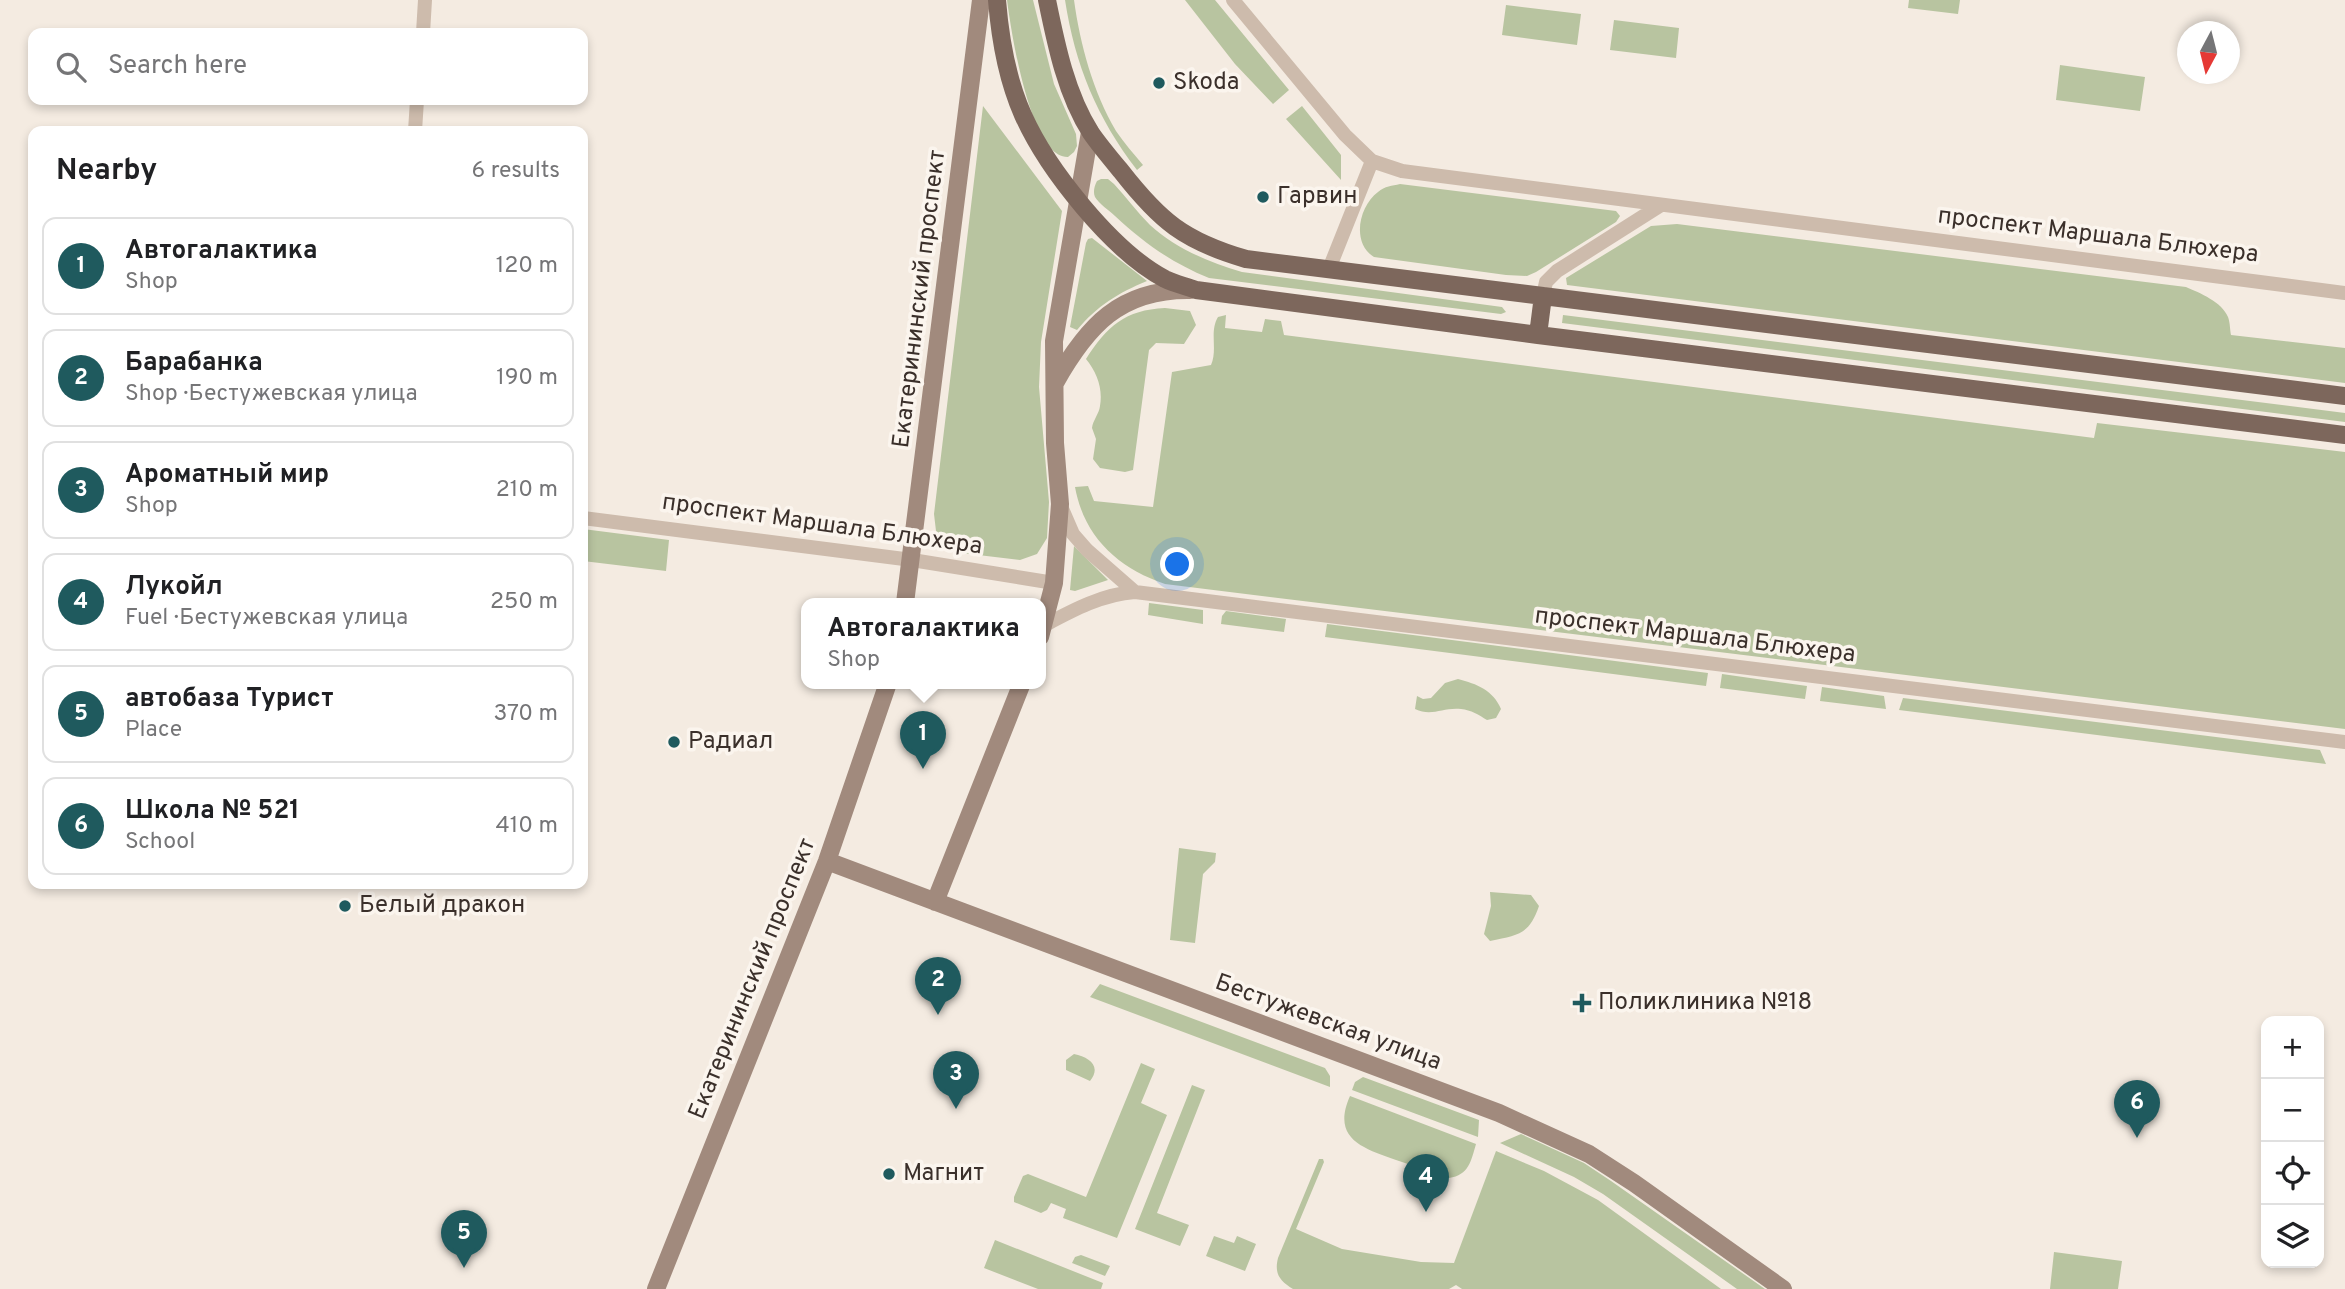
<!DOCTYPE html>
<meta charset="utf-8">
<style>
body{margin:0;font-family:Overpass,sans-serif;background:#f2f2f2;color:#202124}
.controls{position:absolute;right:21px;bottom:21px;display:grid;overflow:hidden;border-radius:14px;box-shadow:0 4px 10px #0003}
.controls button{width:63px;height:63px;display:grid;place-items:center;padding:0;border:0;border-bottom:2px solid #e0e0e0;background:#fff;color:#202124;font:35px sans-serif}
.compass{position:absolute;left:2177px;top:21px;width:63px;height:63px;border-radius:50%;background:#fff;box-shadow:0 4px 10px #0003;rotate:187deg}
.you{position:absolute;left:1178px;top:565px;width:24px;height:24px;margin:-18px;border:5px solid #fff;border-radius:50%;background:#1a73e8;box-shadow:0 0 0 10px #1a73e833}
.badge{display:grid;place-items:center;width:46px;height:46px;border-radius:50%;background:#1f5a5e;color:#fff;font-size:23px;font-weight:700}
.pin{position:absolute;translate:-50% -58px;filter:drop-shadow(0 2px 4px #0008)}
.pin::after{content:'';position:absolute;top:37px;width:24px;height:21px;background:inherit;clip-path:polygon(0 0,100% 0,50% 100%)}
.popup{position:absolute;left:801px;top:598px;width:245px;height:91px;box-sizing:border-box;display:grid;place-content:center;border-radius:14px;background:#fff;filter:drop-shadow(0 2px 5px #0005);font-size:23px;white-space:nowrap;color:#757577}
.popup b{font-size:26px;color:#202124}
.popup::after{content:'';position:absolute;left:50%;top:100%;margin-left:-14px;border:14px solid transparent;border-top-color:#fff}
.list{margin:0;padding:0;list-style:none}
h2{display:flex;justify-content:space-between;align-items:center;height:91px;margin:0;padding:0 28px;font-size:30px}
h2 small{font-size:23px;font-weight:400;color:#757577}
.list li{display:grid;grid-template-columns:46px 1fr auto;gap:21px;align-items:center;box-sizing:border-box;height:98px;margin:0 14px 14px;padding:0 14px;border:2px solid #e0e0e0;border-radius:14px}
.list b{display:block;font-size:26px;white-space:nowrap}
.list p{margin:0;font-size:23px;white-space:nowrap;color:#757577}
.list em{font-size:23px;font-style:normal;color:#757577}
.icon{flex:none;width:38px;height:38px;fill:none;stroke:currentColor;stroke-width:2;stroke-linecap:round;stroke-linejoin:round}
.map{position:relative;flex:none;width:2345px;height:1289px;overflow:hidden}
.search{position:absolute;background:#fff;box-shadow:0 4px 10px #0003;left:28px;top:28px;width:560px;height:77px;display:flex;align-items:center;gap:18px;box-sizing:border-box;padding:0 24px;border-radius:14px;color:#757577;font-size:26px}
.panel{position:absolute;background:#fff;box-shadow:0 4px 10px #0003;left:28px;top:126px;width:560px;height:763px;border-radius:14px}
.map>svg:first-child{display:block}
</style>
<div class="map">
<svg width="2345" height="1289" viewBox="0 0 2345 1289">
<rect width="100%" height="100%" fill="#f4ebe1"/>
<path fill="#b8c4a0" d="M1007,0H1033L1054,84L1076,134L1077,146L1074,152L1068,157C1030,158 1011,30 1007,0Z
M1065,0H1074C1080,44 1093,92 1116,131C1124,143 1134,154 1143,165L1137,170C1097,118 1075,65 1065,0Z
M1185,0H1215L1289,90L1273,104L1235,64Z
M1909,0H1960L1958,14L1908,8Z
M1506,5L1581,14L1577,45L1502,35Z
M1614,20L1679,28L1676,58L1610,50Z
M2060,65L2145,77L2140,111L2056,100Z
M983,106L1062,211L1041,342L1039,387L1049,502L1047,538L1037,554L1020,560L953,552L936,531L934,514Z
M1302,106L1341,155V180L1286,119Z
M1101,179H1108L1114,184C1126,197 1137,212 1150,225C1176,249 1209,262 1242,272L1502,307L1506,312L1501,314L1209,278C1172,263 1144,243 1115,216C1109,210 1099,204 1095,197C1093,192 1094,187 1097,181Z
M1400,184L1616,211L1620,216L1616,222L1536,272L1527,276L1506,275L1374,257C1351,243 1359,206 1378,192C1385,186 1392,186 1400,184Z
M1677,224L2186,287C2200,293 2222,302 2228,317C2230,322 2230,330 2231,335L2345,348V383L1567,285L1566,278L1651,226Z
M1092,238L1147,281C1118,293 1097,306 1077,330L1070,327L1086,243L1088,239Z
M1165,308L1190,311L1196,325L1184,344L1156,343L1149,350L1133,470L1125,472L1100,468L1093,459L1096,439L1092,428C1093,420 1099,414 1100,406C1103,388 1097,373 1086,359C1107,326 1125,310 1165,308Z
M1226,315L1225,328L1262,332L1265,319L1281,321L1284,335L2094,438L2097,423L2345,452V729L1165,584C1118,568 1084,537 1075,487L1088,486L1094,501L1153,507L1172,372L1211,365C1218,349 1209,332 1218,317Z
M1563,315L2345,413V422L1562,323Z
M583,529L669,540L666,571L583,561Z
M1074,546L1108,580L1075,591L1070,590Z
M1149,603L1203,610V624L1148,615Z
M1226,611L1286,619L1284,632L1221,624L1222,616Z
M1327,624L1708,673L1706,686L1325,637Z
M1722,674L1807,686L1805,699L1720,688Z
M1458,679C1477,684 1493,690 1501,709L1496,718L1487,720C1479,715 1471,710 1461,709C1443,707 1432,717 1415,709L1417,696L1423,699L1431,698L1445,683Z
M1822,687L1884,696L1886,709L1820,701Z
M1903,698L2320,750L2326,764L1899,710Z
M1179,848L1216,853L1215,862L1203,874L1195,943L1170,940Z
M1490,892L1531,895L1539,906C1529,935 1518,935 1490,941L1484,934L1491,906Z
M1100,984L1325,1068L1330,1076V1087L1090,997Z
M1074,1054C1089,1057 1102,1066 1090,1081L1066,1070V1060Z
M1141,1063L1155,1069L1141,1103L1167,1115L1117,1238L1063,1218L1066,1209L1051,1203L1047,1210L1041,1213L1014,1202V1197L1023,1176L1028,1174L1086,1197Z
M1363,1077L1479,1120L1478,1137L1352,1090L1355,1082Z
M1192,1085L1205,1090L1157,1213L1189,1225L1180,1246L1135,1229Z
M1350,1096L1476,1144C1471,1161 1469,1175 1449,1178C1432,1172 1414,1166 1396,1160C1363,1148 1331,1139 1350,1096Z
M1521,1134L1584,1163L1611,1181L1765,1289H1737L1603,1194L1574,1177L1500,1143Z
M1496,1151L1544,1171L1598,1200L1721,1289H1462L1456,1285L1449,1289H1293C1280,1281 1274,1274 1278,1258L1319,1159H1323L1324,1162L1296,1229L1342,1249L1421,1262L1454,1263Z
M1214,1236L1234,1243L1237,1236L1256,1244L1245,1271L1206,1256Z
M995,1240L1103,1283L1101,1289H1038L984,1268Z
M2054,1252L2122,1261L2118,1289H2050Z
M1081,1255L1110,1266L1105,1276L1072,1263L1075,1257Z"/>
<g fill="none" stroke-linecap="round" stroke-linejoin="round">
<path stroke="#cdbbac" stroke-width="14" d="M1233,0L1345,135L1372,161L1402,171L2345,293
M423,33L425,0
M415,131L417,100
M1329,269L1372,161
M1543,296L1546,282L1557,271L1661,205
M1060,504L1073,534L1087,550L1135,592
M583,518L912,560L1054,583
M1045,625C1073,610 1103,594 1135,592L2345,742"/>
<path stroke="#a18a7d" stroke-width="18" d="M1055,383C1087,326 1120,289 1190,290
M905,603L981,0
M1040,637L1054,583L1060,504L1055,443L1054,341L1090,132
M827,861L1499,1113L1589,1154L1634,1183L1783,1289
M935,902L1022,683
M656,1289L827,861L888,683"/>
<path stroke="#7d675c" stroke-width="18" d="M997,0C1000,38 1007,79 1023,115C1047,169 1112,251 1165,279C1175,284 1186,286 1196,290L1538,335L2345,435
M1047,0C1056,44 1066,94 1091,133C1100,146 1111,159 1121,171C1160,221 1184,241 1246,259L2345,396
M1538,335L1543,296"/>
</g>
<g fill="#1f5a5e" stroke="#fbf5ee" stroke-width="2.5">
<circle cx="1159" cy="83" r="7"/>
<circle cx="1263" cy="197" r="7"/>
<circle cx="674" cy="742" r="7"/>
<circle cx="345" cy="906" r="7"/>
<path d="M1578.5 992.5h7v7h7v7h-7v7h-7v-7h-7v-7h7z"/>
<circle cx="889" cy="1174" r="7"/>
</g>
<g text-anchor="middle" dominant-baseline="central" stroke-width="7" stroke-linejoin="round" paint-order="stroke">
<g font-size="24" fill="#3b302b" stroke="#fbf5ee" text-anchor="start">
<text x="1173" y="83">Skoda</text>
<text x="1277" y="197">Гарвин</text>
<text x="688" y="742">Радиал</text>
<text x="359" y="906">Белый дракон</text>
<text x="1598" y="1003">Поликлиника №18</text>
<text x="903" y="1174">Магнит</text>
</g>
<g font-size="24" fill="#3b302b" stroke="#fbf5ee">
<text transform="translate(2098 236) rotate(7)">проспект Маршала Блюхера</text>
<text transform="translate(920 299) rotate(-83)">Екатерининский проспект</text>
<text transform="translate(822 525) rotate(8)">проспект Маршала Блюхера</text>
<text transform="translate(1695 636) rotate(7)">проспект Маршала Блюхера</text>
<text transform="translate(753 979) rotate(-68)">Екатерининский проспект</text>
<text transform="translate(1328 1023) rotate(20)">Бестужевская улица</text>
</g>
</g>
</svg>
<div class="controls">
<button>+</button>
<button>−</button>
<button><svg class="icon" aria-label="locate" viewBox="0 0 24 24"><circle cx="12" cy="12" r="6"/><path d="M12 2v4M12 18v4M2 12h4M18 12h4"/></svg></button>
<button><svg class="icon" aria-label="layers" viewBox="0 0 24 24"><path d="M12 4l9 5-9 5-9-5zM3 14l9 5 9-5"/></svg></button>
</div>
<svg class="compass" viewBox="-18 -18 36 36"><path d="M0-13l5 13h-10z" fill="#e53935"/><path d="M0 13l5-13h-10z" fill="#757577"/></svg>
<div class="you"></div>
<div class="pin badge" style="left:923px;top:769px">1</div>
<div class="popup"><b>Автогалактика</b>Shop</div>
<div class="pin badge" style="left:938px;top:1015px">2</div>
<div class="pin badge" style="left:956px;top:1109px">3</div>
<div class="pin badge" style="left:1426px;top:1212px">4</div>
<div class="pin badge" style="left:464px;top:1268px">5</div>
<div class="pin badge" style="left:2137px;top:1138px">6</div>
<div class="search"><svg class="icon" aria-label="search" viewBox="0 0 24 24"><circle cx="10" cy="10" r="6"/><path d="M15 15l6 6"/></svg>Search here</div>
<section class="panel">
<h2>Nearby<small>6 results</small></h2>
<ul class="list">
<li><span class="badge">1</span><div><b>Автогалактика</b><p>Shop</p></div><em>120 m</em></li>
<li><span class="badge">2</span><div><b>Барабанка</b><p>Shop · Бестужевская улица</p></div><em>190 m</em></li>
<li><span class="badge">3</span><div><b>Ароматный мир</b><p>Shop</p></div><em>210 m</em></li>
<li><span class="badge">4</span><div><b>Лукойл</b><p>Fuel · Бестужевская улица</p></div><em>250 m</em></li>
<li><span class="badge">5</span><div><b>автобаза Турист</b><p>Place</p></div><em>370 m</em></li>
<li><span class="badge">6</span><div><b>Школа № 521</b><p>School</p></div><em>410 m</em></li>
</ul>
</section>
</div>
